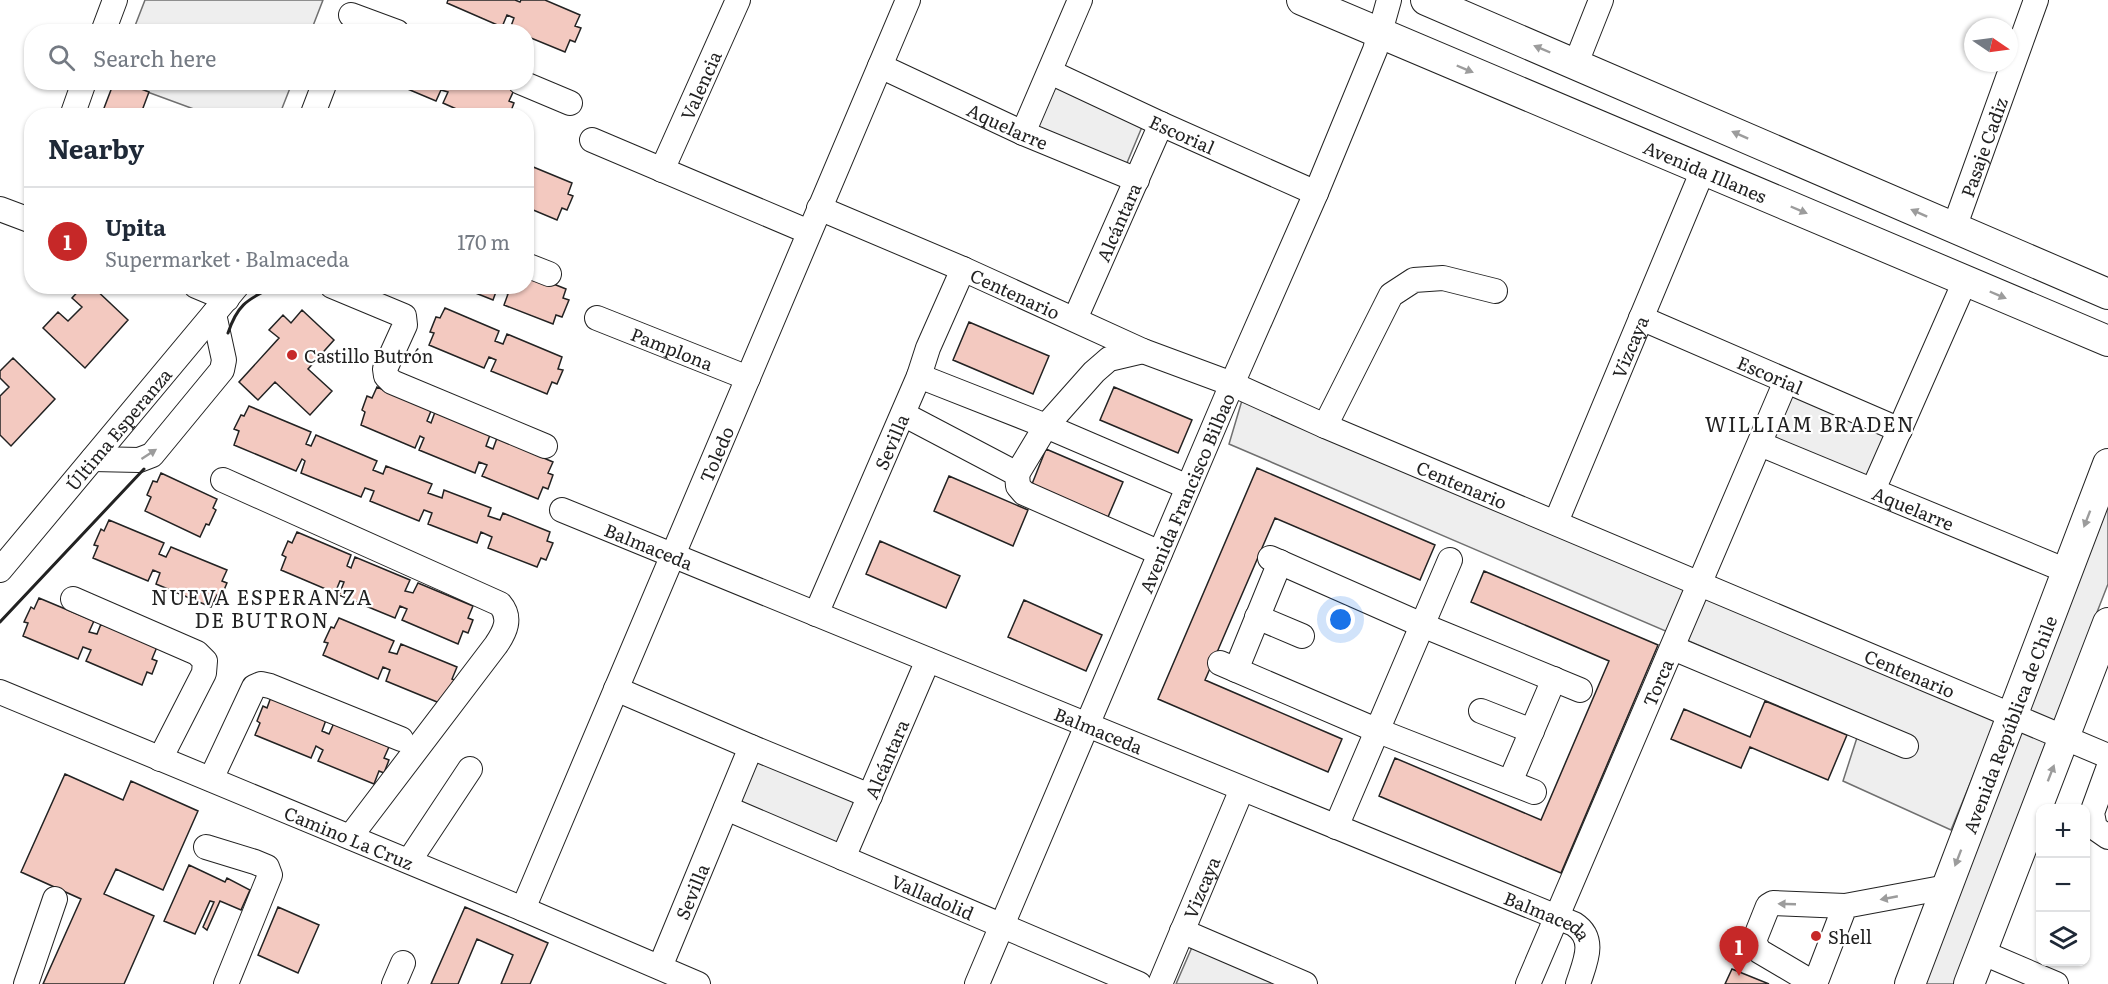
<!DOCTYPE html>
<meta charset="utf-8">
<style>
body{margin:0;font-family:Literata,serif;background:#f2f2f3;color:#1f2937}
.controls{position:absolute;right:18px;bottom:18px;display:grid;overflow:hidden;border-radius:12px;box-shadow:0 2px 4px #0004}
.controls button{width:54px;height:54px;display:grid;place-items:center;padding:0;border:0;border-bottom:2px solid #e0e1e3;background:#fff;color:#1f2937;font:30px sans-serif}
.compass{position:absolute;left:1964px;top:18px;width:54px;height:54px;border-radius:50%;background:#fff;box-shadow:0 2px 4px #0004;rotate:103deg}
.you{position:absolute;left:1341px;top:620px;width:21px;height:21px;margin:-15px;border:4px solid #fff;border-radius:50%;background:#1a73e8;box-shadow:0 0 0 9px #1a73e833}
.badge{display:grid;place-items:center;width:39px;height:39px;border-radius:50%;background:#c62828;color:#fff;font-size:20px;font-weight:700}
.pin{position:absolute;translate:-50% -50px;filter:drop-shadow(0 2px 3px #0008)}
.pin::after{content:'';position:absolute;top:32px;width:21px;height:18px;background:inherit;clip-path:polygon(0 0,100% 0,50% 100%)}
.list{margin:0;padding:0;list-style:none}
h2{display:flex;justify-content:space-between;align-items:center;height:78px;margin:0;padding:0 24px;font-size:26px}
h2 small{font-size:20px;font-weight:400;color:#747a83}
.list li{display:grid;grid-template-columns:39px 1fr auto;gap:18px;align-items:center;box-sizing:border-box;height:108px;padding:0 24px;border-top:2px solid #e0e1e3}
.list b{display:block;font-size:22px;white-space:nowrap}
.list p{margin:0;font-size:20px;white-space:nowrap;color:#747a83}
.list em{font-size:20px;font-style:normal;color:#747a83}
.icon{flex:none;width:33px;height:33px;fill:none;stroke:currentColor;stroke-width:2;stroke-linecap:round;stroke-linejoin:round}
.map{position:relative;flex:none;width:2108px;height:984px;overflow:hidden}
.search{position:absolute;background:#fff;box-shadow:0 2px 4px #0004;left:24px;top:24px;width:510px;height:66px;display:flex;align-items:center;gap:15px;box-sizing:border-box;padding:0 21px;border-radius:24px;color:#747a83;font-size:22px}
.panel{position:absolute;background:#fff;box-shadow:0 2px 4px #0004;left:24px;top:108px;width:510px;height:186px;border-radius:24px}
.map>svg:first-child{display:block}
</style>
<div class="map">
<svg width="2108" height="984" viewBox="0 0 2108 984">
<rect width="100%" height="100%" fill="#fff"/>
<path fill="#eee" stroke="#6f6f6f" stroke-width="1.5" d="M145,0H323L311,31H133Z
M1042,71L1147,115L1124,170L1018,126Z
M123,83H292L279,116L210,115Z
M1790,392L1892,435L1872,484L1770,441Z
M1243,397L1997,718L1951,830L1843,781L1864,716L1229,444Z
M2108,496V584L2042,753L1956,984H1919Z
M761,753L859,798L836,852L737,810Z
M1196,938L1297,984H1176Z"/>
<path fill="#f3c9c0" stroke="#222" stroke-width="1.5" d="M448,0H515L520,2L521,0H545L580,15L575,26L581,28L575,42L570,40L565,52L526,36V32H516L510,29L514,18L507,15L502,27L447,3Z
M114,82H123L149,92L140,116H101Z
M391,82H497L514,90L509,101L514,103L509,116H472L443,103L448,92L441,90L436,101Z
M526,164L572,183L568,194L573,196L567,210L562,208L557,220L526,207Z
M526,273L566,289L563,298L569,300L562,317L556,315L553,324L504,305L508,294L497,289L493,300L458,286H526Z
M83,286H92L128,320L85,368L43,328L58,312L68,321L82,307L72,298Z
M445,308L499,331L495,341L503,344L507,334L562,357L558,369L563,370L557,384L552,382L547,394L491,371L496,360L489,357L484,368L429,345L434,333L430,332L436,317L440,318Z
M302,310L334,340L308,369L332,391L310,415L275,382L258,400L239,382L279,338L269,330L283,315L291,323Z
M969,322L1049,356L1033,394L953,360Z
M13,358L55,399L11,446L0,435V396L9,387L0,378V371Z
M377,387L431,411L427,421L431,423L435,412L490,435L486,446L493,449L497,438L553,462L548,473L553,475L548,489L543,487L538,499L482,476L487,465L479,462L475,473L419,450L424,438L420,436L415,448L361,425L365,412L362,410L367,396L372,398Z
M1114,387L1192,420L1178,453L1100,420Z
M249,406L311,432L306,444L311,446L316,435L377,461L373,470L383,474L386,466L432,484L428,493L442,498L444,490L491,508L488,516L500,520L503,513L550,532L547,541L553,543L546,560L541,558L537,567L488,548L492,537L481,532L477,543L428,524L432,513L424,510L419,521L370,501L374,491L365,488L361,497L301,473L305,461L302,459L296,471L234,445L239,431L234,429L241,415L244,416Z
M1046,449L1123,482L1108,517L1032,484Z
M1257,468L1435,545L1420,580L1275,518L1205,680L1342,739L1328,772L1158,699Z
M161,473L217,499L213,508L216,510L209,525L206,524L200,537L145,511L151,497L147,495L153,481L157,482Z
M949,476L1028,510L1013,546L934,511Z
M109,520L164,543L159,554L166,557L171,547L227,570L222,581L227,583L221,597L217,595L211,607L156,584L160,573L153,570L148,581L93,558L98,546L94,545L101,529L104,531Z
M297,532L351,555L347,566L351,568L355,557L410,580L405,591L413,593L418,583L473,606L468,618L473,620L468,633L463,631L458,644L402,620L407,609L400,606L395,618L339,595L344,582L340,581L335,593L281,570L286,557L282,555L288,541L292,543Z
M880,541L960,576L946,608L866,574Z
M1484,571L1658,645L1561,873L1379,796L1395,758L1541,820L1609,661L1471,602Z
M39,598L94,621L89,632L97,634L101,624L157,647L152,659L157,661L152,674L147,672L142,685L86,661L91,650L83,647L78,659L23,636L28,623L24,622L31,607L34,609Z
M1024,600L1102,635L1086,671L1008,637Z
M339,618L394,641L389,652L397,654L401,644L457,667L452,679L457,681L442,704L386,681L390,670L383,667L378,679L323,655L328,643L324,642L331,627L334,628Z
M271,697L326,720L322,731L329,734L334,723L389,747L384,758L389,760L384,773L379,771L374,784L318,761L323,750L316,746L311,758L255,735L260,723L257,721L263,706L267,708Z
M1765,701L1847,735L1828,780L1750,747L1741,768L1671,739L1684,709L1750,737Z
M65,774L123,800L131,781L198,811L163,890L116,869L104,894L154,916L124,984H43L81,899L21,872Z
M189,865L225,882L227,878L250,890L241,910L220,901L207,930L203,927L214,902L210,901L195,934L164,921Z
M278,907L319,925L298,973L258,955Z
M465,907L548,943L530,984H501L513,955L477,939L458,984H431Z
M1732,969L1769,984H1725Z"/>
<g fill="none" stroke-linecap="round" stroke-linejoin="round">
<defs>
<g id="minor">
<path d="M351,15L397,32"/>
<path d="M103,32L115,0"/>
<path d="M1576,63L1601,0"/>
<path id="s1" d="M880,66L1023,133L1137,180"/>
<path id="s2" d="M1050,72L1161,124L1316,193"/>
<path d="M520,82L570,103"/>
<path d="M72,116L84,82"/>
<path d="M312,116L325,82"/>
<path d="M1023,133L1080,0"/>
<path d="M592,140L809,232"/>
<path id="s3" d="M662,170L738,0"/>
<path id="s4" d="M819,208L963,269L1143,351L1232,384L1325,426L2108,756"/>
<path d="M0,209L32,221"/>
<path id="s5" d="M1954,228L2036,0"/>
<path d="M526,265L549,274"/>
<path d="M196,286L227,299"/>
<path d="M332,286L404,316L405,325L385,369L386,376L392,382L545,446"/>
<path id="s6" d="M597,318L748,378"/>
<path id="s7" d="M1641,318L1900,430"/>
<path id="s8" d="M1075,319L1161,124"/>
<path d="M919,376L1046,426L1188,487"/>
<path d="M903,414L1017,474L1018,486L1024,493L1160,553"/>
<path d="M1325,426L1391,295L1414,280L1443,278L1495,291"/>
<path id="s9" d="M1760,444L2067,571"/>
<path d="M93,459L139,460L152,455L222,370L224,360L214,314"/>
<path d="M1017,474L1046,426L1094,372L1109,359L1143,351"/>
<path d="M223,480L500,604C512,618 505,632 496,645L350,837"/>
<path d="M1873,490L1965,281"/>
<path id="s10" d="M562,510L1574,924C1597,939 1585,962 1578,984"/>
<path id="s11" d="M1556,522L1703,170"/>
<path d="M1270,558L1422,625L1580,690"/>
<path id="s12" d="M0,570L237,286"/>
<path d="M73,599L197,653L205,661L204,673L160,759"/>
<path id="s13" d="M816,614L919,376L928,348L963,269"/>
<path d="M1257,617L1302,636"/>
<path d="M1673,648L1906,746"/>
<path d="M1220,663L1376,730L1534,792"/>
<path d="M1236,670L1280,562"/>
<path d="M616,689L751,747L870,796"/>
<path id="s14" d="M0,692L523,909L698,984"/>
<path d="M1481,711L1532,731"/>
<path d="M2108,769L2092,813L2095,828L2108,837"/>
<path d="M211,779L254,687L261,684L270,686L401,739"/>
<path d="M1510,782L1554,679"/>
<path id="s15" d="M726,808L1139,984"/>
<path d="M1336,827L1450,560"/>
<path d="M206,847L255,862L267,867L270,875L226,984"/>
<path id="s16" d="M843,858L928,660"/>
<path d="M409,861L470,769"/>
<path id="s17" d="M523,909L908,0"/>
<path d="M1182,931L1305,984"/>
<path d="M1981,952L2056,984"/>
<path id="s18" d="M660,967L751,747"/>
<path d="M26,984L55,899"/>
<path d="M394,984L403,963"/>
<path id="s19" d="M977,984L1232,384L1316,193L1375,50L1389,0"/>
<path id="s20" d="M1160,984L1242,789"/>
<path id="s21" d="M1528,984L1786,381"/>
<path d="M1815,984L1759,951L1754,941L1768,906L1773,903L1845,906"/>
<path d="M1815,984L1845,906L1947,887"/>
</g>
<g id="major">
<path id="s22" d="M1302,0L2108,341"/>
<path d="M1426,0L2108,294"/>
<path id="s23" d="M1910,984L2108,464"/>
<path d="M1969,984L2108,623"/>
</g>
</defs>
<use href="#minor" stroke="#222" stroke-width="26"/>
<use href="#major" stroke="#222" stroke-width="32"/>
<use href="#minor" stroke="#fff" stroke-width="24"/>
<use href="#major" stroke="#fff" stroke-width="30"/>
<path stroke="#222" stroke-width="3" d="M228,333C237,306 246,300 271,288
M0,622L144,469"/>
</g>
<defs><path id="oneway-solid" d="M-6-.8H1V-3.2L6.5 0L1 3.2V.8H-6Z" transform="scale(1.5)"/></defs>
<g fill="#9c9c9c">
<use href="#oneway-solid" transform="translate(1542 49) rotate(-157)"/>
<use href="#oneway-solid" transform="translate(1465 69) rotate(23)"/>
<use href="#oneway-solid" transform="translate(1740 135) rotate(-156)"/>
<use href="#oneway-solid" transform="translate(1799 210) rotate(23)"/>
<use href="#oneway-solid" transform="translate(1919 213) rotate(-156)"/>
<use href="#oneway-solid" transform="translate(1998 295) rotate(23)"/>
<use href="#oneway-solid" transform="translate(149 454) rotate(-33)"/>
<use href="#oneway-solid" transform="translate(2087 519) rotate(111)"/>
<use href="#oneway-solid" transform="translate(2051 773) rotate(-69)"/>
<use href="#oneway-solid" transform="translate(1958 858) rotate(111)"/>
<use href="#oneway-solid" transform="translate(1889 898) rotate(169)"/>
<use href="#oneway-solid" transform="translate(1787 904) rotate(-178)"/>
</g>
<g fill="#c62828" stroke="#fff" stroke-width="2">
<circle cx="292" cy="355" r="6"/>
<circle cx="1816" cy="936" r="6"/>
</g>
<g text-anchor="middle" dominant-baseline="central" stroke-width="4.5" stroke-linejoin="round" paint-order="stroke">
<g font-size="18" fill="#222" stroke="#fff">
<text stroke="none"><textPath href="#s3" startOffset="93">Valencia</textPath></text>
<text stroke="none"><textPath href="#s1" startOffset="141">Aquelarre</textPath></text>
<text stroke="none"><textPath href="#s2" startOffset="146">Escorial</textPath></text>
<text stroke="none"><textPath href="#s5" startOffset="86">Pasaje Cadiz</textPath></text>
<text stroke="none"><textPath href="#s22" startOffset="438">Avenida Illanes</textPath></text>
<text stroke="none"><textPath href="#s8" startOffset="106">Alcántara</textPath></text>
<text stroke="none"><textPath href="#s4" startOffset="214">Centenario</textPath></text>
<text stroke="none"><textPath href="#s11" startOffset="190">Vizcaya</textPath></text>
<text stroke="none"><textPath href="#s6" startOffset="81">Pamplona</textPath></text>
<text stroke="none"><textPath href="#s7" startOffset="141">Escorial</textPath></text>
<text stroke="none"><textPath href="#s12" startOffset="184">Última Esperanza</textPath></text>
<text stroke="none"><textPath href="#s13" startOffset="188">Sevilla</textPath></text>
<text stroke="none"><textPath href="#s17" startOffset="494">Toledo</textPath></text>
<text stroke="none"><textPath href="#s4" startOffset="700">Centenario</textPath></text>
<text stroke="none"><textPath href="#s19" startOffset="534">Avenida Francisco Bilbao</textPath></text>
<text stroke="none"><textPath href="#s9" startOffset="166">Aquelarre</textPath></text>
<text stroke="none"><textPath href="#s10" startOffset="94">Balmaceda</textPath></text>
<text stroke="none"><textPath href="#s4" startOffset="1186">Centenario</textPath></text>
<text stroke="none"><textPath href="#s21" startOffset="328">Torca</textPath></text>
<text stroke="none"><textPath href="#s23" startOffset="278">Avenida República de Chile</textPath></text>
<text stroke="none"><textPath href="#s10" startOffset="580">Balmaceda</textPath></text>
<text stroke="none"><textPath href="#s16" startOffset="108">Alcántara</textPath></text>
<text stroke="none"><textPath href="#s14" startOffset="378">Camino La Cruz</textPath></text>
<text stroke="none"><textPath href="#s20" startOffset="105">Vizcaya</textPath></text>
<text stroke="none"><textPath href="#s18" startOffset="82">Sevilla</textPath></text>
<text stroke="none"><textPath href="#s15" startOffset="225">Valladolid</textPath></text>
<text stroke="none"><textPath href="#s10" startOffset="1066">Balmaceda</textPath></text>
</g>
<g font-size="18" fill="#222" stroke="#fff" text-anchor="start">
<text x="304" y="355">Castillo Butrón</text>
<text x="1828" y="936">Shell</text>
</g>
<g font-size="20" letter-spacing="1.5" fill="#222" stroke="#fff">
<text x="1810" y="423">WILLIAM BRADEN</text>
<text x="262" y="596">NUEVA ESPERANZA<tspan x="262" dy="23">DE BUTRON</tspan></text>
</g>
</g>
</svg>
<div class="controls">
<button>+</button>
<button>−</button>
<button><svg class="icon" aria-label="layers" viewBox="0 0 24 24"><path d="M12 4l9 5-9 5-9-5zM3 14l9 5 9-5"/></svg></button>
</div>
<svg class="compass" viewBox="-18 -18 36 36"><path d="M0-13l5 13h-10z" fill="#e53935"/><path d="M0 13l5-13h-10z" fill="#747a83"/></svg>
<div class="you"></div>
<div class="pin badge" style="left:1739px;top:976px">1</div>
<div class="search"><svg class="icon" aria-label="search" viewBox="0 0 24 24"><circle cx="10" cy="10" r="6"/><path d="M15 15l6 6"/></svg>Search here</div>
<section class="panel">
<h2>Nearby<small></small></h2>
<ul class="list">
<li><span class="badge">1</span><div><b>Upita</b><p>Supermarket · Balmaceda</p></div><em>170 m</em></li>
</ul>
</section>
</div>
